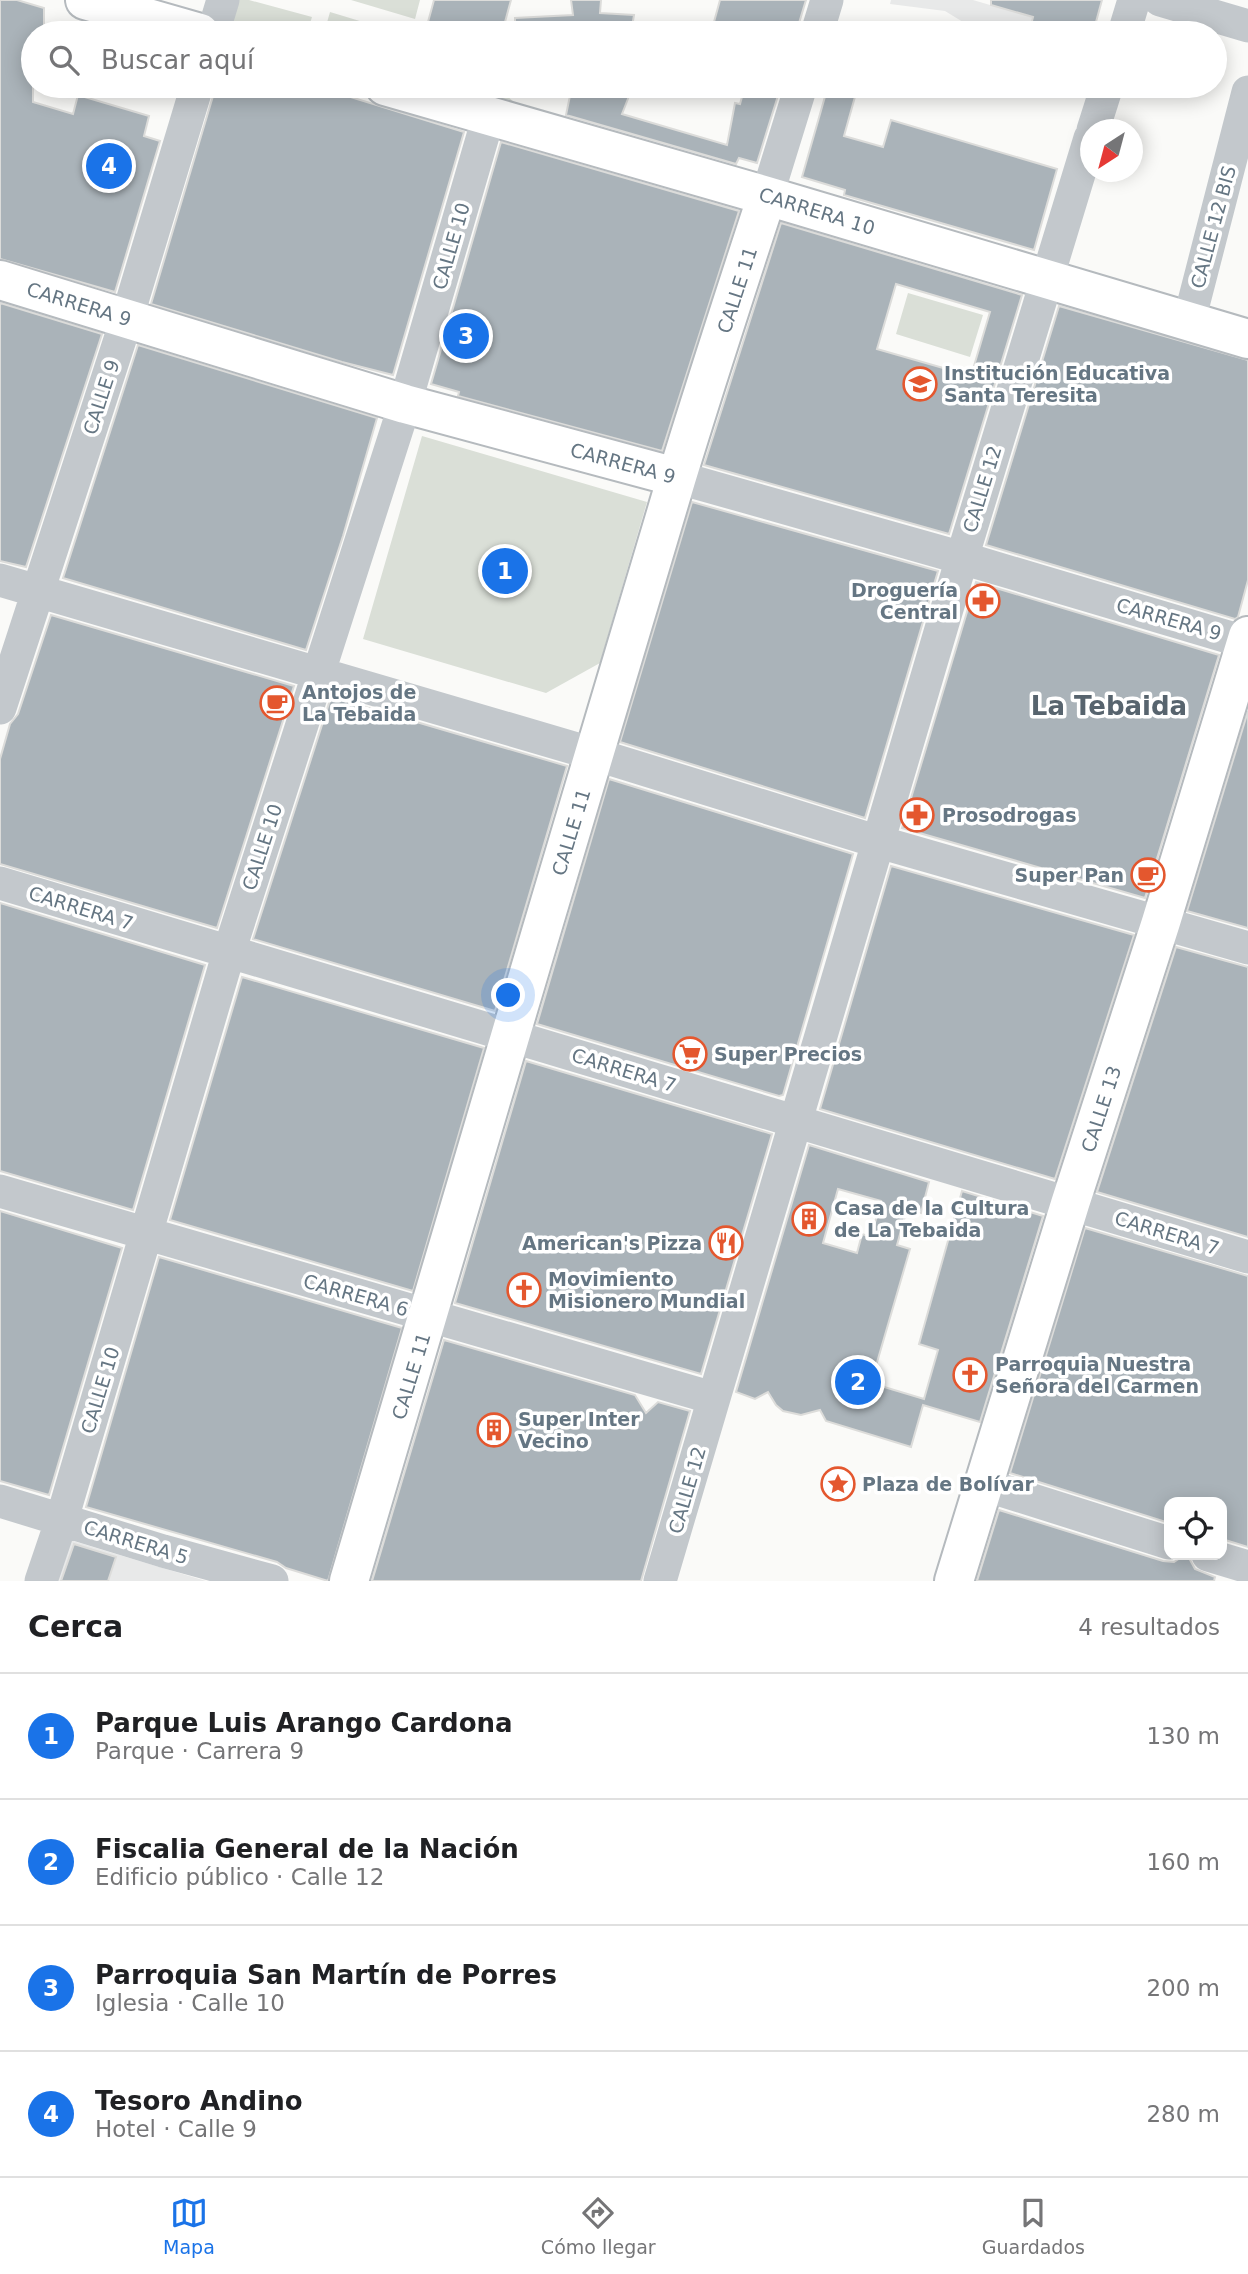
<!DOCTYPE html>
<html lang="es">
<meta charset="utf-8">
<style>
body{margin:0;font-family:"DejaVu Sans",sans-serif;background:#f6f6f6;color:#202124}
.controls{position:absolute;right:21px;bottom:21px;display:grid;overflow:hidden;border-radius:14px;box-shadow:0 4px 18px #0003}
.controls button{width:63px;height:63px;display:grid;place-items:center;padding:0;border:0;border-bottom:2px solid #e0e0e0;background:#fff;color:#202124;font:35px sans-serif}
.compass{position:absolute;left:1080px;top:119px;width:63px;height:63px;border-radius:50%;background:#fff;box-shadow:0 4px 18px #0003;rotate:216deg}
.you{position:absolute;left:509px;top:996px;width:24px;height:24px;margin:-18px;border:5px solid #fff;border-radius:50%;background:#1a73e8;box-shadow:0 0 0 10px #1a73e833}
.badge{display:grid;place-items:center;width:46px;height:46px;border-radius:50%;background:#1a73e8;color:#fff;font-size:23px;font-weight:700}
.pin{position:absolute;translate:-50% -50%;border:4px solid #fff;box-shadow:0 2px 7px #0006}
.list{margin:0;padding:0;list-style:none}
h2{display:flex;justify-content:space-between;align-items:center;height:91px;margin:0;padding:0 28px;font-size:30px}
h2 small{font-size:23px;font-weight:400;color:#757577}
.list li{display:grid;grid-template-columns:46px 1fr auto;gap:21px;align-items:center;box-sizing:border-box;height:126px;padding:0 28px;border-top:2px solid #e0e0e0}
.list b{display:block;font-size:26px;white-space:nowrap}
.list p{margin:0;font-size:23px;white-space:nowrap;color:#757577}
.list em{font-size:23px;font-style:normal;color:#757577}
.icon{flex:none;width:38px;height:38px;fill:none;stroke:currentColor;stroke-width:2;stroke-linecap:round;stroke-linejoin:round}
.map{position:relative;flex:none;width:1248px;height:1581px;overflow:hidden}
.search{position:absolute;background:#fff;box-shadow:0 4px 18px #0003;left:21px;right:21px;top:21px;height:77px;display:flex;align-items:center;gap:18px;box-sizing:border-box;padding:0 24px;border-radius:38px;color:#757577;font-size:26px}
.sheet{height:595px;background:#fff}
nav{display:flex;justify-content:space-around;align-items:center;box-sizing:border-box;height:98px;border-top:2px solid #e0e0e0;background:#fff;font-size:19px;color:#757577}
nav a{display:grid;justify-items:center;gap:4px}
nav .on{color:#1a73e8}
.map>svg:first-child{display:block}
</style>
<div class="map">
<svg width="1248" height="1581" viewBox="0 0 1248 1581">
<rect width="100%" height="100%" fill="#fafaf8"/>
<path fill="#e8e9e9" d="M891,0H973L1007,10L1099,12L1093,33H981L945,11L890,4Z
M70,1540L116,1554L206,1581H58Z"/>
<path fill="#dadfd7" d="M239,0H249L312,17L307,33H277L233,21Z
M351,0H420L415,19Z
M330,12L363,22L360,33H324Z
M430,86H477L492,90L496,86L525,112Z
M908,293L983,315L970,357L896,334Z
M422,436L647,502L600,663L546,693L363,639Z"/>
<path fill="#aab3b9" stroke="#dcdcda" stroke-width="2" fill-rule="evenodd" d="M0,0H17L44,8V33H33V102L73,114L78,95L149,116L144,136L160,141L115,292L0,259Z
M434,0H511L502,33H425Z
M571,0H601L600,13L634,15L631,33L515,30V18L573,15Z
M720,0H806L796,33H711Z
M991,0H1102L1093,33H1029L1033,17L991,5Z
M216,86H315L464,132L393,375L342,362L151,304Z
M572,86H633L622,114L727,145L735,103L740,104L745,86H781L757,163L739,158L736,164L566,115Z
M828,86H858L844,136L883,147L891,120L1057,169L1034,250L844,195L845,190L802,177Z
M501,142L739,211L662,451L458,396L459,392L431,384Z
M781,223L1022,295L949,534L704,465ZM896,284L990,312L971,376L877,349Z
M0,303L102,334L26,567L0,561Z
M1059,306L1248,360V580L1238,617L1235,619L986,545Z
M138,345L377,418L343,536L306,650L63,578Z
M692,502L938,571L865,818L620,742Z
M976,582L1219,655L1145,898L902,828Z
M51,615L294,686L217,928L0,864V759L10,724L18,714Z
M331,697L567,766L495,1011L253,939Z
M1248,711V928L1187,911Z
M609,779L853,854L783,1095L779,1096L537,1024Z
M891,866L1134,935L1055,1179L820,1109Z
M0,903L205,965L133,1210L0,1171Z
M1176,947L1248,967V1237L1097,1192Z
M242,977L484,1048L413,1291L170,1220Z
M526,1061L772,1134L701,1374L455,1303Z
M809,1145L929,1182L921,1213L907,1209L897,1245L910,1249L871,1383L924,1399L938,1350L919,1344L962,1191L1043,1216L980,1422L923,1405L911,1447L826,1421L820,1410L801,1415L783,1411L776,1405L768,1392L755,1399L736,1392ZM838,1189L881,1201L871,1237L862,1234L857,1253L823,1243Z
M0,1211L122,1248L49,1495L0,1481Z
M1085,1228L1248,1276V1547L1222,1539V1502H1169V1523L1010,1473Z
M159,1257L402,1328L328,1581L286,1568L277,1562L86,1507Z
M444,1340L635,1395L646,1413L658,1402L690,1411L641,1581H372Z
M999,1510L1163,1561L1174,1562L1183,1556L1189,1558L1195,1569L1215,1577L1214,1581H977Z
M74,1544L116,1557L108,1581H61Z"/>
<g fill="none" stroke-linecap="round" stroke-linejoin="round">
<defs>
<path id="major" d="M85,0L200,33
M385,86L767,196L1248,339
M0,280L405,404L676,477
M349,1581C460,1215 564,846 676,480C705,385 736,290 767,196
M954,1581L1070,1204L1161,922L1248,636"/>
</defs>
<use href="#major" stroke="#b5babe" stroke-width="42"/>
<path stroke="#c3c8cc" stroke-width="33" d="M1160,0L1248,26
M213,33L223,0
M817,33L827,0
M1124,33L1134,0
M1093,130L1107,86
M767,196L801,86
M1189,321L1248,92
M676,477L962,558L1248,643
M0,580L594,754L879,842L1248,948
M0,708L127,318L197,86
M0,883L1248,1257
M0,1191L713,1398
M985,1485L1169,1543
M0,1501L163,1551L272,1581
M1208,1555L1248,1567
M41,1581L62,1519L229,952L405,404L489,115
M660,1581L962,558L1090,138"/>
<use href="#major" stroke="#fff" stroke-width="38"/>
</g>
<defs>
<symbol id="university-ring" viewBox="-11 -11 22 22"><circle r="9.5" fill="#fff" stroke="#e4572e" stroke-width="1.5"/><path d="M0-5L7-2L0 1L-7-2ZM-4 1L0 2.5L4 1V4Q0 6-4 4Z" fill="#e4572e"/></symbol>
<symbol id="pharmacy-ring" viewBox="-11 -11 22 22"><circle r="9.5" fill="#fff" stroke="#e4572e" stroke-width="1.5"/><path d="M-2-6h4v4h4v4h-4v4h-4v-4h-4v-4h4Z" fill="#e4572e"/></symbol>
<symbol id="cafe-ring" viewBox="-11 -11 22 22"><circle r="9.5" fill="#fff" stroke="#e4572e" stroke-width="1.5"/><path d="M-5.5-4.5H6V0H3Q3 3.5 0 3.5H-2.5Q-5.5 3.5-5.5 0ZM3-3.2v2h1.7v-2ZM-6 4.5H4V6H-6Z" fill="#e4572e"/></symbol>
<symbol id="supermarket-ring" viewBox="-11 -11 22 22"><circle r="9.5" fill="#fff" stroke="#e4572e" stroke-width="1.5"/><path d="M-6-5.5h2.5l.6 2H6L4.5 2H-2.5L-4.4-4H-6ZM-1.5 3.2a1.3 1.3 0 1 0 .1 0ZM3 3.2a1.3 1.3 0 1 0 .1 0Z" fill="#e4572e"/></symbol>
<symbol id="building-ring" viewBox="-11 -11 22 22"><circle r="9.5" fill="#fff" stroke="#e4572e" stroke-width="1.5"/><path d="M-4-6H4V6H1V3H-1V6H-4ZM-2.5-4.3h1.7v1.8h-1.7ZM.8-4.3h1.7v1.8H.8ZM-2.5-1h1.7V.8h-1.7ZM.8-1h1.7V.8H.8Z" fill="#e4572e"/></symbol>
<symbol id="restaurant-ring" viewBox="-11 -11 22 22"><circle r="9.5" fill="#fff" stroke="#e4572e" stroke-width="1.5"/><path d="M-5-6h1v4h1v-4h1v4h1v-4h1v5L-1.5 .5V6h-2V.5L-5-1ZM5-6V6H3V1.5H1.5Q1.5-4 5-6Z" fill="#e4572e"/></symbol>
<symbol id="church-ring" viewBox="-11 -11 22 22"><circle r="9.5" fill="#fff" stroke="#e4572e" stroke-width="1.5"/><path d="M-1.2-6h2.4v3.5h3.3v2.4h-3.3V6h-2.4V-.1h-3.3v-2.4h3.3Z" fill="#e4572e"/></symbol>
<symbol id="sight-ring" viewBox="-11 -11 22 22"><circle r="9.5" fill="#fff" stroke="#e4572e" stroke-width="1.5"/><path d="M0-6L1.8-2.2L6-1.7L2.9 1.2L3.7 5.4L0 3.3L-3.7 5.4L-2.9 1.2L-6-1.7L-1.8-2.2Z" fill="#e4572e"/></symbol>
</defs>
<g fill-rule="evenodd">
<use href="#university-ring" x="901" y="365" width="38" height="38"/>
<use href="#pharmacy-ring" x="964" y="582" width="38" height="38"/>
<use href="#cafe-ring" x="258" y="684" width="38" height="38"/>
<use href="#pharmacy-ring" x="898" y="796" width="38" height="38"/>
<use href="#cafe-ring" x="1129" y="856" width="38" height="38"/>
<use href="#supermarket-ring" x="671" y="1035" width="38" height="38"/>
<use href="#building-ring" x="790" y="1200" width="38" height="38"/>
<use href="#restaurant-ring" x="707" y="1224" width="38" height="38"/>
<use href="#church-ring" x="505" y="1271" width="38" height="38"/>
<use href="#church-ring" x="951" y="1356" width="38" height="38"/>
<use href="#building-ring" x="475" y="1411" width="38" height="38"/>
<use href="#sight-ring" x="819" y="1465" width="38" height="38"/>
</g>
<g text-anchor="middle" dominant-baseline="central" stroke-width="7" stroke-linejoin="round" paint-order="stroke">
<g font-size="19" fill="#657683" stroke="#fff">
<text transform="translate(817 211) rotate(17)">CARRERA 10</text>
<text transform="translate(1213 227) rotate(-75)">CALLE 12 BIS</text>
<text transform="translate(451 246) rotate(-74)">CALLE 10</text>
<text transform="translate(737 290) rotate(-72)">CALLE 11</text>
<text transform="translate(79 304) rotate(17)">CARRERA 9</text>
<text transform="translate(101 397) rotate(-72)">CALLE 9</text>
<text transform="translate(623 463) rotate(15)">CARRERA 9</text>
<text transform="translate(982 489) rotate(-73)">CALLE 12</text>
<text transform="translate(1169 619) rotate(16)">CARRERA 9</text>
<text transform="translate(571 832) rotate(-73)">CALLE 11</text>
<text transform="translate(262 847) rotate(-72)">CALLE 10</text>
<text transform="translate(81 908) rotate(17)">CARRERA 7</text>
<text transform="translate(624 1070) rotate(17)">CARRERA 7</text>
<text transform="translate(1101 1109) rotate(-72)">CALLE 13</text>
<text transform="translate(1167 1233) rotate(17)">CARRERA 7</text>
<text transform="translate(356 1295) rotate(16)">CARRERA 6</text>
<text transform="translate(411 1376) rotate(-73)">CALLE 11</text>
<text transform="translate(100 1390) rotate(-73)">CALLE 10</text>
<text transform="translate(687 1490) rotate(-74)">CALLE 12</text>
<text transform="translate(136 1542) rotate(17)">CARRERA 5</text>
</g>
<g font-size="19" font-weight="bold" fill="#657683" stroke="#fff" text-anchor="start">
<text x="944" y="373">Institución Educativa<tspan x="944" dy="22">Santa Teresita</tspan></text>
<text x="958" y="590" text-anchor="end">Droguería<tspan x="958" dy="22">Central</tspan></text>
<text x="302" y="692">Antojos de<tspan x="302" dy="22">La Tebaida</tspan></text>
<text x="942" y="815">Prosodrogas</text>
<text x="1124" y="875" text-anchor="end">Super Pan</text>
<text x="714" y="1054">Super Precios</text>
<text x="834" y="1208">Casa de la Cultura<tspan x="834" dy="22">de La Tebaida</tspan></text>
<text x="702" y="1243" text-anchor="end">American's Pizza</text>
<text x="548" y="1279">Movimiento<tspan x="548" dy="22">Misionero Mundial</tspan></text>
<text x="995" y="1364">Parroquia Nuestra<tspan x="995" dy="22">Señora del Carmen</tspan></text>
<text x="518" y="1419">Super Inter<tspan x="518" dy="22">Vecino</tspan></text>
<text x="862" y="1484">Plaza de Bolívar</text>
</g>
<g font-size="26" font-weight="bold" fill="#57646e" stroke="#fff">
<text x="1109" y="706">La Tebaida</text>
</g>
</g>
</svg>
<div class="controls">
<button><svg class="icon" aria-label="locate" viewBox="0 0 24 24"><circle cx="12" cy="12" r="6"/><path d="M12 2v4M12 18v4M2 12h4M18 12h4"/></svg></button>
</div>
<svg class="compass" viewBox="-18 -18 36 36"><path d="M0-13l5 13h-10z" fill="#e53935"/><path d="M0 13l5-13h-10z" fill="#757577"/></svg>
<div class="you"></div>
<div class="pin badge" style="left:505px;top:571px">1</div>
<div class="pin badge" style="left:858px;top:1382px">2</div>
<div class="pin badge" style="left:466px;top:336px">3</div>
<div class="pin badge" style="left:109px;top:166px">4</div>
<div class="search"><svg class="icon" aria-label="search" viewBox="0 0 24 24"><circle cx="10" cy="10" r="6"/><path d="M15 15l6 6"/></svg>Buscar aquí</div>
</div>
<section class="sheet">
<h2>Cerca<small>4 resultados</small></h2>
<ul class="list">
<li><span class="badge">1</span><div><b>Parque Luis Arango Cardona</b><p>Parque · Carrera 9</p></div><em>130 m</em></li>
<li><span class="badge">2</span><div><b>Fiscalia General de la Nación</b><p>Edificio público · Calle 12</p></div><em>160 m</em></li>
<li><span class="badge">3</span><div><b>Parroquia San Martín de Porres</b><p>Iglesia · Calle 10</p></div><em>200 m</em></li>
<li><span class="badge">4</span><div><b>Tesoro Andino</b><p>Hotel · Calle 9</p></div><em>280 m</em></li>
</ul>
</section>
<nav>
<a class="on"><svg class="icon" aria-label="map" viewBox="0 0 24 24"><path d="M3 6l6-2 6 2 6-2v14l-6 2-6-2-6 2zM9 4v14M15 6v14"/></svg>Mapa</a>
<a><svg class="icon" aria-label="directions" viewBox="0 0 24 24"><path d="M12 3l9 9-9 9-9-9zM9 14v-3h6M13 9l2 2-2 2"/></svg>Cómo llegar</a>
<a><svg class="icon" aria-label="saved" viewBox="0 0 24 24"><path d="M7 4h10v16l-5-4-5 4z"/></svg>Guardados</a>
</nav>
